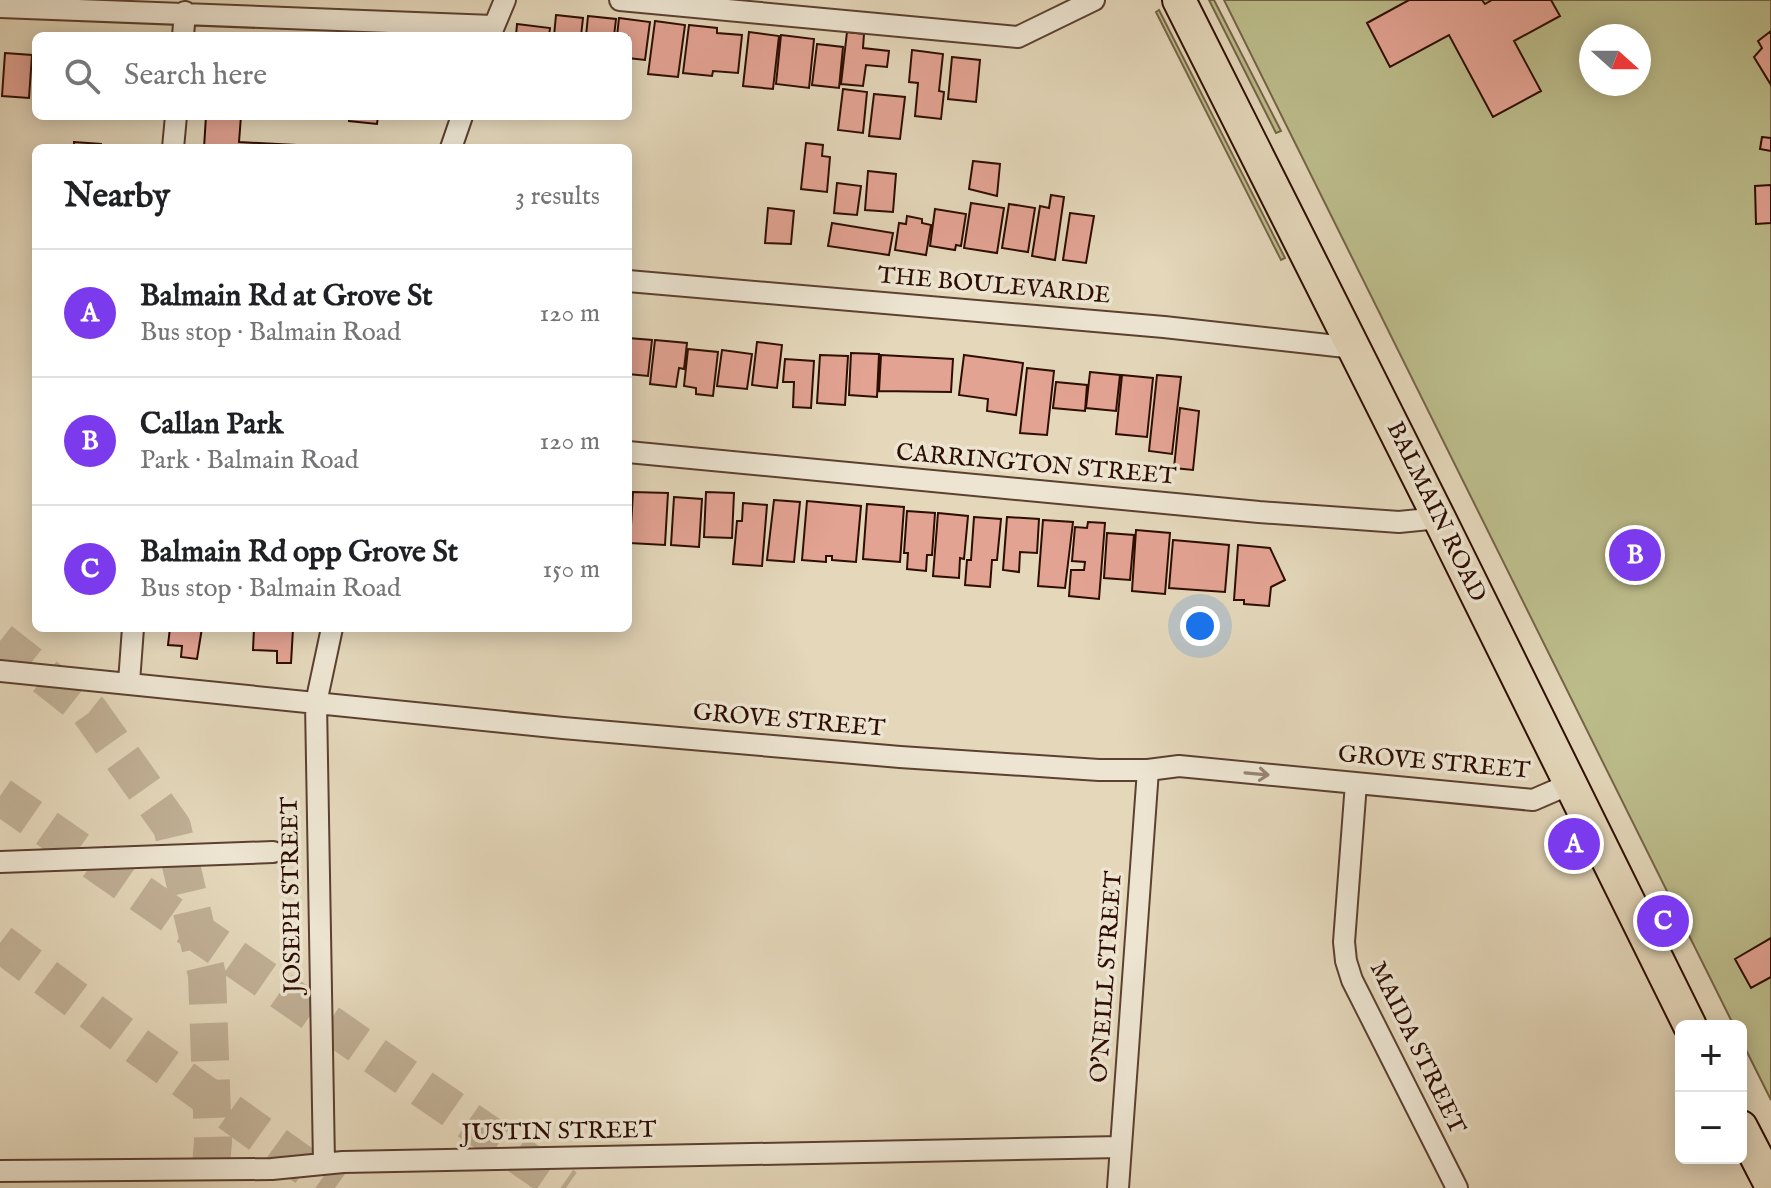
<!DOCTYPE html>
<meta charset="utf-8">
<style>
body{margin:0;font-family:"IM FELL English",serif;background:#f6f6f6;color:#202124}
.controls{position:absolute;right:24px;bottom:24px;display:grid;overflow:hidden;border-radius:12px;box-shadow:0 4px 20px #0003}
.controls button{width:72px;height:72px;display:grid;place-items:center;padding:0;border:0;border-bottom:2px solid #e0e0e0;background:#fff;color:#202124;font:40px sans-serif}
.compass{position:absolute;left:1579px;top:24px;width:72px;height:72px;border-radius:50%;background:#fff;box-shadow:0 4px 20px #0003;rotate:111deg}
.you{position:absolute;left:1200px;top:626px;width:28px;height:28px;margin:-20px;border:6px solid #fff;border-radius:50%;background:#1a73e8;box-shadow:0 0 0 12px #1a73e833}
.badge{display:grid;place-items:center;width:52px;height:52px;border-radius:50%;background:#7c3aed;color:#fff;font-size:26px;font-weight:700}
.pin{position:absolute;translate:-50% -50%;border:4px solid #fff;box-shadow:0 2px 8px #0006}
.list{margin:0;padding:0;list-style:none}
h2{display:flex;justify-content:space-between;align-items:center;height:104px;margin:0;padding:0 32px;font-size:34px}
h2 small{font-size:26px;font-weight:400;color:#757577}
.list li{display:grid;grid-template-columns:52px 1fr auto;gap:24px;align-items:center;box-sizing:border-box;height:128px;padding:0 32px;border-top:2px solid #e0e0e0}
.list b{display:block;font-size:30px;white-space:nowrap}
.list p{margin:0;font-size:26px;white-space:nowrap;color:#757577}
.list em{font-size:26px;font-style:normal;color:#757577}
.icon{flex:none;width:44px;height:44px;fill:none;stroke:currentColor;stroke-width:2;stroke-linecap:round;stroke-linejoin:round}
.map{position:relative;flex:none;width:1771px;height:1188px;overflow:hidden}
.search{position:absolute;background:#fff;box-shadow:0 4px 20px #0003;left:32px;top:32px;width:600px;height:88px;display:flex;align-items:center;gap:20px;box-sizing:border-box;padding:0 28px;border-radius:12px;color:#757577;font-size:30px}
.panel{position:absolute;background:#fff;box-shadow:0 4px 20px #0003;left:32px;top:144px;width:600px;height:488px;border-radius:12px}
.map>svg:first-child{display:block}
</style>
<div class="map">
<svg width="1771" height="1188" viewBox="0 0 1771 1188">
<rect width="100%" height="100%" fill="#e4d7ba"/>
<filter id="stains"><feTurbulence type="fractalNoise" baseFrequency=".0025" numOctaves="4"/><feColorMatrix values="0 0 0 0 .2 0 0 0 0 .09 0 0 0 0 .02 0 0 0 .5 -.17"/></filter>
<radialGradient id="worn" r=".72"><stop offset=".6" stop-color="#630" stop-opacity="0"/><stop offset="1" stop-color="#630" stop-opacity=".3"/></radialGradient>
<path fill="#bcbc8b" stroke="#756446" stroke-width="2" fill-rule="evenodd" d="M1209,0H1214L1281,131L1276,133Z
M1224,0H1771V1100L1741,1040V1026H1734ZM1591,36H1639V84H1591Z
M1159,10L1285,258L1281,260L1156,12Z"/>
<path fill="#e3a393" stroke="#2e0d02" stroke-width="2" d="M1409,0H1482L1485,4L1492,0H1551L1560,16L1514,41L1541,91L1493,117L1449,35L1390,67L1367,23Z
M556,15L583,18L581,36H554Z
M588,16L616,19L614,36H586Z
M619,18L650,22L645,60L628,58V36H617Z
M655,21L685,25L678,77L648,74Z
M517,24L550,28L549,36H516Z
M689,25L717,28V33L742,35L738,73L713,71L712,76L683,73Z
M1771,31V85L1754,57L1762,48L1758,41Z
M749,32L779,36L773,89L743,86Z
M847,32L864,34L863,48L889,51L887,67L866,65L863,86L841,84Z
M781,35L814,39L809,88L776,84Z
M817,44L843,47L839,88L812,85Z
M912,50L943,54L939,91L944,92L941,119L915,116L918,83L909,82Z
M5,53L32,55L29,98L2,96Z
M952,57L980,60L976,102L948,99Z
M843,89L867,92L863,133L838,130Z
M874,94L905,97L900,139L869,136Z
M206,116H241L239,142L296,145V148H204Z
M349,116H378L377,124L349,121Z
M1762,137L1771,138V151L1760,149Z
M74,142L101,144V148H74Z
M806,143L823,145L822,156L830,157L827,192L801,189Z
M973,161L1000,164L997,196L969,189Z
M868,171L896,174L893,212L865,210Z
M837,183L861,186L857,215L834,213Z
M1771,185V223L1756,224L1755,186Z
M1051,195L1064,197L1055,260L1032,256L1040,206L1049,208Z
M971,203L1004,208L997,253L964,248Z
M1009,204L1035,208L1028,252L1002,248Z
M768,208L794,211L791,244L765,243Z
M935,209L966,214L961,246L956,245L955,250L930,246Z
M1070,213L1094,216L1086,263L1063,260Z
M907,216L922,219V223L931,225L926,255L895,250L899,223L906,224Z
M832,223L893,233L889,255L828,246Z
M628,338L652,340L648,376L628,374Z
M655,340L687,343L684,369L679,368L676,387L650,384Z
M757,342L782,345L777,388L752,385Z
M688,349L718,352L713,396L696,394V388L684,386Z
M722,350L752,354L747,389L717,386Z
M851,353L879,354L877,397L849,395Z
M820,355L848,356L845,405L817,403Z
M881,355L953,359L951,392L879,391Z
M964,355L1023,363L1016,415L987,411L988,399L959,395Z
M785,359L814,361L811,408L793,407L794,382H783Z
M1027,368L1054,371L1047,435L1020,433Z
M1090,372L1120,375L1116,411L1086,408Z
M1122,375L1153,378L1147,437L1116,434Z
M1157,375L1181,377L1172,454L1149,451Z
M1056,382L1087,385L1085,411L1053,408Z
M1180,408L1199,411L1193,470L1174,468Z
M633,492L668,493L665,545L630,543Z
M706,492L734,493L732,538L704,537Z
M674,497L702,499L699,547L671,545Z
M774,500L800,502L794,562L767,560Z
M807,501L861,506L856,562L832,560V556H826V562L802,560Z
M743,503L767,505L762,566L733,564L737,521H742Z
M867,504L904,507L900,562L863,559Z
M907,511L935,513L932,555H927L926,571L907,569L908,553H904Z
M938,513L968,516L964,559L960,558L959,578L933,576Z
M974,517L1001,519L997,560H992L990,587L965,585L967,560H971Z
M1007,517L1039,519L1037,553L1020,552L1019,572L1003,570Z
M1043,520L1073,522L1065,588L1038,586Z
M1088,522L1105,523L1099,599L1069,596L1071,570H1084L1085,562L1072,561L1075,527L1087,528Z
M1136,530L1170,533L1165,594L1132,591Z
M1107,533L1134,535L1130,580L1104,578Z
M1173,540L1229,545L1225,592L1169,588Z
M1238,545L1270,548L1285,580L1271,587L1269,606L1244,604V600H1234Z
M170,628H202L197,659L181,657L182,646L168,645Z
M254,628L293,629L291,663H277V651L253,650Z
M1771,938V977L1751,988L1735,959Z"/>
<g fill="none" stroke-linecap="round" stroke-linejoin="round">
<path stroke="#c0af95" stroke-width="38" stroke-dasharray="38 19" stroke-linecap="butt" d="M0,641L90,712L172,827L207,975L213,1142L209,1188
M0,796L566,1188
M0,943L136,1045L335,1188"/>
<defs>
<path id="street" d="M620,0L1018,37L1094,0
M0,7L493,26
M183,36L185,12
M490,36L505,0
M173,148L176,116
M451,148L462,116
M628,281L1164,327L1355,348
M628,452L1259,512L1399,522L1439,518
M0,671L563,728L900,757L1099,770H1148L1179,766L1533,800L1570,784
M129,682L133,628
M1356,783L1344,942L1346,961L1352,980L1457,1188
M0,862L273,852
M324,1163L316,703L332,628
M0,1171L272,1169L343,1162L1120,1147
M1118,1188L1148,770"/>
<path id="primary" d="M1179,0L1439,518L1690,1026
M1741,1127L1771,1185"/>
</defs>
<use href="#street" stroke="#5c4030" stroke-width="24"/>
<use href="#primary" stroke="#2e0d02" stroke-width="36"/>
<use href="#street" stroke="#ede5d2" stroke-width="20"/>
<use href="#primary" stroke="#e4d7ba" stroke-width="32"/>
</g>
<defs><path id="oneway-shaft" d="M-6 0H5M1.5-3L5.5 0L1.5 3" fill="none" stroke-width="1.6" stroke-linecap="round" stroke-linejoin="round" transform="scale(2)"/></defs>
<use stroke="#978474" href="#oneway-shaft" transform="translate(1257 774) rotate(5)"/>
<g text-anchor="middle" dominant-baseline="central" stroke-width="7" stroke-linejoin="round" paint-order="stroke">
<g font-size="24" fill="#2e0d02" stroke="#ede5d2">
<text transform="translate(994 286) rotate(5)">THE BOULEVARDE</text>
<text transform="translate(1036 465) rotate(5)">CARRINGTON STREET</text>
<text transform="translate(1436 512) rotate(64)">BALMAIN ROAD</text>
<text transform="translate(789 721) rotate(5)">GROVE STREET</text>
<text transform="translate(1434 763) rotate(5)">GROVE STREET</text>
<text transform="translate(292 895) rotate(-91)">JOSEPH STREET</text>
<text transform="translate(1107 977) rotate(-86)">O'NEILL STREET</text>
<text transform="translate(1417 1048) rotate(64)">MAIDA STREET</text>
<text transform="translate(559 1132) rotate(-1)">JUSTIN STREET</text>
</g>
</g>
<rect width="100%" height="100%" filter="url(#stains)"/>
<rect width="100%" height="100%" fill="url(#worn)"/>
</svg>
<div class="controls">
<button>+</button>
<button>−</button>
</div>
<svg class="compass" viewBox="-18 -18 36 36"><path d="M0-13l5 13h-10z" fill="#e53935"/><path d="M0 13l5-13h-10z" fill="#757577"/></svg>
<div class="you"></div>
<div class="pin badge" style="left:1574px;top:844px">A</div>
<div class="pin badge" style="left:1635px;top:555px">B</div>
<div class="pin badge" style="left:1663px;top:921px">C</div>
<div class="search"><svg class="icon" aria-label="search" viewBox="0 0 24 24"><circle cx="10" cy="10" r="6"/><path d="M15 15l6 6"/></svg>Search here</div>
<section class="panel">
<h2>Nearby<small>3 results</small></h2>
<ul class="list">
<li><span class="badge">A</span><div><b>Balmain Rd at Grove St</b><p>Bus stop · Balmain Road</p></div><em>120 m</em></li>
<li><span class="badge">B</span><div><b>Callan Park</b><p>Park · Balmain Road</p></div><em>120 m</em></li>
<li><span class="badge">C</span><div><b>Balmain Rd opp Grove St</b><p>Bus stop · Balmain Road</p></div><em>150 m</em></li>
</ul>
</section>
</div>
